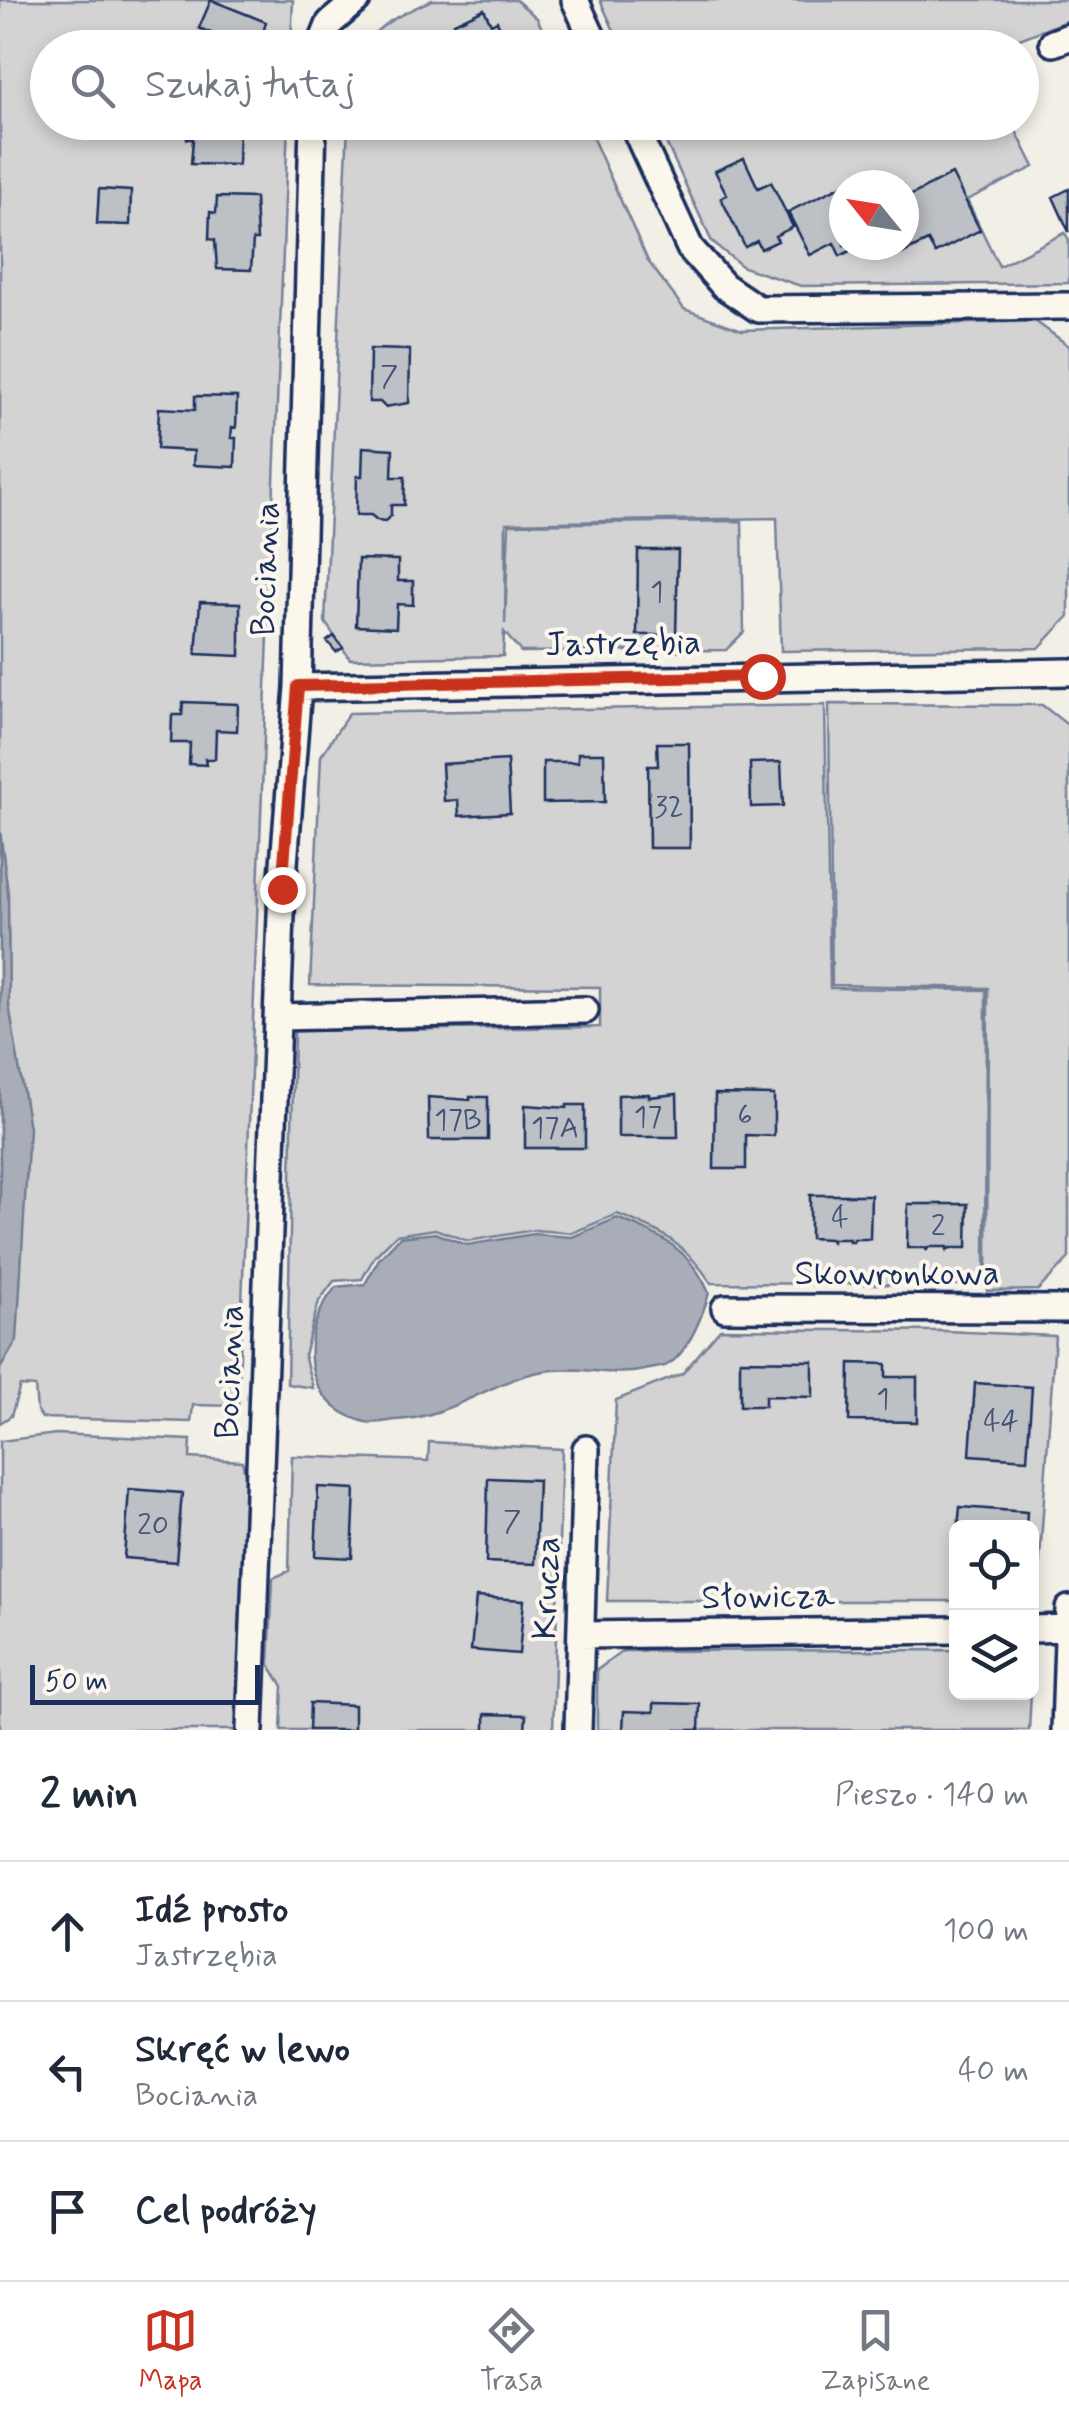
<!DOCTYPE html>
<html lang="pl">
<meta charset="utf-8">
<style>
body{margin:0;font-family:Mynerve,sans-serif;background:#f6f6f7;color:#1f2937}
.controls{position:absolute;right:30px;bottom:30px;display:grid;overflow:hidden;border-radius:15px;box-shadow:0 5px 15px #0003}
.controls button{width:90px;height:90px;display:grid;place-items:center;padding:0;border:0;border-bottom:2px solid #e0e1e3;background:#fff;color:#1f2937;font:50px sans-serif}
.compass{position:absolute;left:829px;top:170px;width:90px;height:90px;border-radius:50%;background:#fff;box-shadow:0 5px 15px #0003;rotate:300deg}
.scale{position:absolute;left:30px;bottom:25px;width:230px;box-sizing:border-box;padding-left:10px;border:5px solid #1b2f5e;border-top:0;font-size:28px;line-height:35px;white-space:nowrap;color:#1b2f5e;-webkit-text-stroke:8px #fbf7ec;paint-order:stroke}
.stop{position:absolute;width:30px;height:30px;margin:-22px;border:8px solid #c8321e;border-radius:50%;background:#fff}
.stop.end{background:#c8321e;border-color:#fff;box-shadow:0 2px 10px #0008}
.list{margin:0;padding:0;list-style:none}
h2{display:flex;justify-content:space-between;align-items:center;height:130px;margin:0;padding:0 40px;font-size:42px}
h2 small{font-size:32px;font-weight:400;color:#747a83}
.list li{display:grid;grid-template-columns:65px 1fr auto;gap:30px;align-items:center;box-sizing:border-box;height:140px;padding:0 40px;border-top:2px solid #e0e1e3}
.list b{display:block;font-size:38px;white-space:nowrap}
.list p{margin:0;font-size:32px;white-space:nowrap;color:#747a83}
.list em{font-size:32px;font-style:normal;color:#747a83}
.icon{flex:none;width:55px;height:55px;fill:none;stroke:currentColor;stroke-width:2;stroke-linecap:round;stroke-linejoin:round}
.map{position:relative;flex:none;width:1069px;height:1730px;overflow:hidden}
.search{position:absolute;background:#fff;box-shadow:0 5px 15px #0003;left:30px;right:30px;top:30px;height:110px;display:flex;align-items:center;gap:25px;box-sizing:border-box;padding:0 35px;border-radius:55px;color:#747a83;font-size:38px}
.sheet{height:550px;background:#fff}
nav{display:flex;justify-content:space-around;align-items:center;box-sizing:border-box;height:140px;border-top:2px solid #e0e1e3;background:#fff;font-size:28px;color:#747a83}
nav a{display:grid;justify-items:center;gap:5px}
nav .on{color:#c8321e}
.map>svg:first-child{display:block}
</style>
<div class="map">
<svg width="1069" height="1730" viewBox="0 0 1069 1730">
<rect width="100%" height="100%" fill="#f2efe6"/>
<filter id="ink" filterUnits="userSpaceOnUse"><feTurbulence type="fractalNoise" baseFrequency=".01" numOctaves="2"/><feDisplacementMap in="SourceGraphic" scale="20" xChannelSelector="R" yChannelSelector="G"/><feConvolveMatrix kernelMatrix="1 2 1 2 8 2 1 2 1" color-interpolation-filters="sRGB"/></filter>
<g filter="url(#ink)">
<path fill="#d2d3d2" stroke="#768198" stroke-width="2.5" fill-rule="evenodd" d="M0,0H293L291,47L48,48V122L288,123L238,1406L193,1405L191,1422L42,1418L37,1411L35,1387L20,1386L11,1416L0,1423Z
M432,0H516L537,18L551,47L363,48C376,24 408,11 432,0Z
M600,0H1069V20L999,47L622,48Z
M348,123H586L648,261L684,309L742,330L1035,321L1069,346V616L1039,648L781,651L777,518L506,523L505,624L509,524L742,521L744,632L726,650L521,652L504,632L503,656L350,659L325,622Z
M657,123H1012L1034,167L967,200L999,266L1065,233L1069,240V283L801,286L743,267L712,242ZM844,185H904V245H844Z
M829,704L1042,705L1069,726V1258L1038,1290L987,1291L988,988L832,985Z
M825,705L830,988L986,990L985,1285L711,1283C684,1242 661,1231 617,1214L572,1233L534,1230L468,1241L435,1229L396,1235L375,1256L362,1279L334,1281L319,1301L304,1355L313,1388L287,1384L294,1031L600,1027V987L310,985L321,756L349,713Z
M720,1329L945,1331L1055,1336L1037,1602H1032V1528H956V1601H607L616,1400L682,1374Z
M56,1434L191,1440L190,1458L242,1461L249,1490L239,1730H0V1441Z
M429,1442L562,1449L553,1730H281L283,1686L269,1664L273,1578L289,1571L292,1456L428,1461Z
M956,1650V1692L1031,1693L1029,1730H597V1670L623,1651Z"/>
<path fill="#a9adb7" stroke="#707b93" stroke-width="2.5" d="M0,831L8,893L9,1005L29,1128L17,1340L0,1369Z
M617,1218C660,1235 690,1248 709,1293C703,1314 688,1354 667,1365C662,1368 651,1368 645,1370C612,1377 586,1367 554,1370C498,1374 457,1417 396,1420C387,1421 374,1424 365,1422C299,1404 298,1331 336,1287L365,1284L379,1259L400,1237L435,1233L467,1245L533,1234L572,1237Z"/>
<path fill="#bdc0c4" stroke="#1b2f5e" stroke-width="2.5" d="M211,0L266,22L259,48L208,46L213,34L199,28Z
M484,9L491,24L497,21L509,48H459L456,41L461,38L454,23Z
M188,122H261V131L239,130L238,165L191,164L193,139H187Z
M744,158L758,188L771,182L793,227L775,236L778,241L761,249L757,241L745,247L721,198L727,195L715,171Z
M952,174L980,230L935,253L928,241L901,254L896,245H904V199Z
M861,176L866,185H844V245H862L840,256L834,243L810,255L788,212Z
M99,189L131,191L130,225L97,224Z
M1069,189V232L1053,197Z
M217,197L255,198L257,240H253L251,270L217,269L215,240L209,239L210,212L216,213Z
M370,349L410,350L409,403L385,407L380,402H369Z
M195,396L237,397L236,428L232,427L231,438H236L235,467L193,465L194,451L157,449L159,408L195,410Z
M363,447L393,449L392,477H405L404,505H391V516L385,521L377,520L371,515H356L357,476H362Z
M638,550H678L676,635H637Z
M358,559L398,560V581H413V605L397,604L396,628L356,626Z
M200,602L240,603V656L196,654Z
M334,636L343,648L336,652L327,641Z
M183,702L238,704L237,731L216,730L215,759H205L206,765L189,764L190,743H171L172,715H182Z
M657,743H689L690,848H649L648,766H658Z
M578,753H604L605,802L543,803V762H578Z
M507,760L510,813L459,816L458,800L444,801L442,764Z
M781,762L783,806L751,807L750,763Z
M649,1094V1097L677,1094L678,1137H618V1095Z
M715,1094L774,1095V1136L746,1135V1169H714Z
M428,1097L470,1100V1097H488V1140H429Z
M525,1105L567,1108V1105H585V1148H525Z
M810,1195H871L870,1239H853V1242H849V1239H832V1242L829,1239L810,1238Z
M908,1204H968L967,1248H950L947,1251V1247H929L926,1251L927,1248H907Z
M740,1360L813,1361V1397L765,1396V1406H740Z
M850,1363L886,1364V1377H917V1422L849,1421Z
M975,1383L1032,1387L1027,1459L970,1455Z
M488,1478L538,1480L535,1564L486,1562Z
M318,1487L355,1489L352,1558L315,1556Z
M129,1489L182,1493L176,1562L124,1558Z
M960,1507L1027,1512L1026,1528H958Z
M476,1597L524,1600L519,1654L471,1650Z
M310,1703L354,1705V1730H309Z
M654,1703L700,1704L699,1730H623L624,1711L654,1712Z
M485,1714L526,1715L525,1730H485Z"/>
<g fill="none" stroke-linecap="round" stroke-linejoin="round">
<defs>
<path id="street" d="M575,0L597,48
M1053,43L1069,37
M320,48L330,23L357,0
M632,122L690,248L724,286L758,309L1069,306
M298,687L1069,672
M277,1017L585,1010
M725,1308L1069,1309
M1032,1629L1068,1628
M581,1635L956,1630
M250,1730L282,889L298,687L313,122
M578,1730L586,1449
M1065,1730L1069,1609"/>
</defs>
<use href="#street" stroke="#1b2f5e" stroke-width="32"/>
<use href="#street" stroke="#fbf7ec" stroke-width="25"/>
</g>
</g>
<g fill="none" stroke-linecap="round" stroke-linejoin="round" filter="url(#ink)">
<path stroke="#c8321e" stroke-width="12" d="M282,889L298,686L762,676"/>
</g>
<g text-anchor="middle" dominant-baseline="central" stroke-width="8" stroke-linejoin="round" paint-order="stroke">
<g font-size="30" fill="#445378">
<text x="389" y="376">7</text>
<text x="657" y="592">1</text>
<text x="669" y="807">32</text>
<text x="745" y="1115">6</text>
<text x="648" y="1117">17</text>
<text x="458" y="1120">17B</text>
<text x="555" y="1128">17A</text>
<text x="840" y="1217">4</text>
<text x="938" y="1226">2</text>
<text x="883" y="1399">1</text>
<text x="1001" y="1421">44</text>
<text x="512" y="1521">7</text>
<text x="153" y="1525">20</text>
</g>
<g font-size="35" fill="#1b2f5e" stroke="#fbf7ec">
<text transform="translate(266 569) rotate(-88)">Bociania</text>
<text transform="translate(623 644) rotate(-1)">Jastrzębia</text>
<text x="897" y="1274">Skowronkowa</text>
<text transform="translate(230 1372) rotate(-88)">Bociania</text>
<text transform="translate(547 1588) rotate(-88)">Krucza</text>
<text transform="translate(768 1597) rotate(-1)">Słowicza</text>
</g>
</g>
</svg>
<div class="controls">
<button><svg class="icon" aria-label="locate" viewBox="0 0 24 24"><circle cx="12" cy="12" r="6"/><path d="M12 2v4M12 18v4M2 12h4M18 12h4"/></svg></button>
<button><svg class="icon" aria-label="layers" viewBox="0 0 24 24"><path d="M12 4l9 5-9 5-9-5zM3 14l9 5 9-5"/></svg></button>
</div>
<svg class="compass" viewBox="-18 -18 36 36"><path d="M0-13l5 13h-10z" fill="#e53935"/><path d="M0 13l5-13h-10z" fill="#747a83"/></svg>
<div class="scale">50 m</div>
<div class="stop" style="left:762px;top:676px"></div>
<div class="stop end" style="left:282px;top:889px"></div>
<div class="search"><svg class="icon" aria-label="search" viewBox="0 0 24 24"><circle cx="10" cy="10" r="6"/><path d="M15 15l6 6"/></svg>Szukaj tutaj</div>
</div>
<section class="sheet">
<h2>2 min<small>Pieszo · 140 m</small></h2>
<ul class="list">
<li><svg class="icon" aria-label="ahead" viewBox="0 0 24 24"><path d="M12 20V5M6 11l6-6 6 6"/></svg><div><b>Idź prosto</b><p>Jastrzębia</p></div><em>100 m</em></li>
<li><svg class="icon" aria-label="left" viewBox="0 0 24 24"><path d="M17 20v-9H6M10 6l-5 5 5 5"/></svg><div><b>Skręć w lewo</b><p>Bociania</p></div><em>40 m</em></li>
<li><svg class="icon" aria-label="arrive" viewBox="0 0 24 24"><path d="M6 21V4h12l-3 4 3 4H6"/></svg><div><b>Cel podróży</b></div></li>
</ul>
</section>
<nav>
<a class="on"><svg class="icon" aria-label="map" viewBox="0 0 24 24"><path d="M3 6l6-2 6 2 6-2v14l-6 2-6-2-6 2zM9 4v14M15 6v14"/></svg>Mapa</a>
<a><svg class="icon" aria-label="directions" viewBox="0 0 24 24"><path d="M12 3l9 9-9 9-9-9zM9 14v-3h6M13 9l2 2-2 2"/></svg>Trasa</a>
<a><svg class="icon" aria-label="saved" viewBox="0 0 24 24"><path d="M7 4h10v16l-5-4-5 4z"/></svg>Zapisane</a>
</nav>
